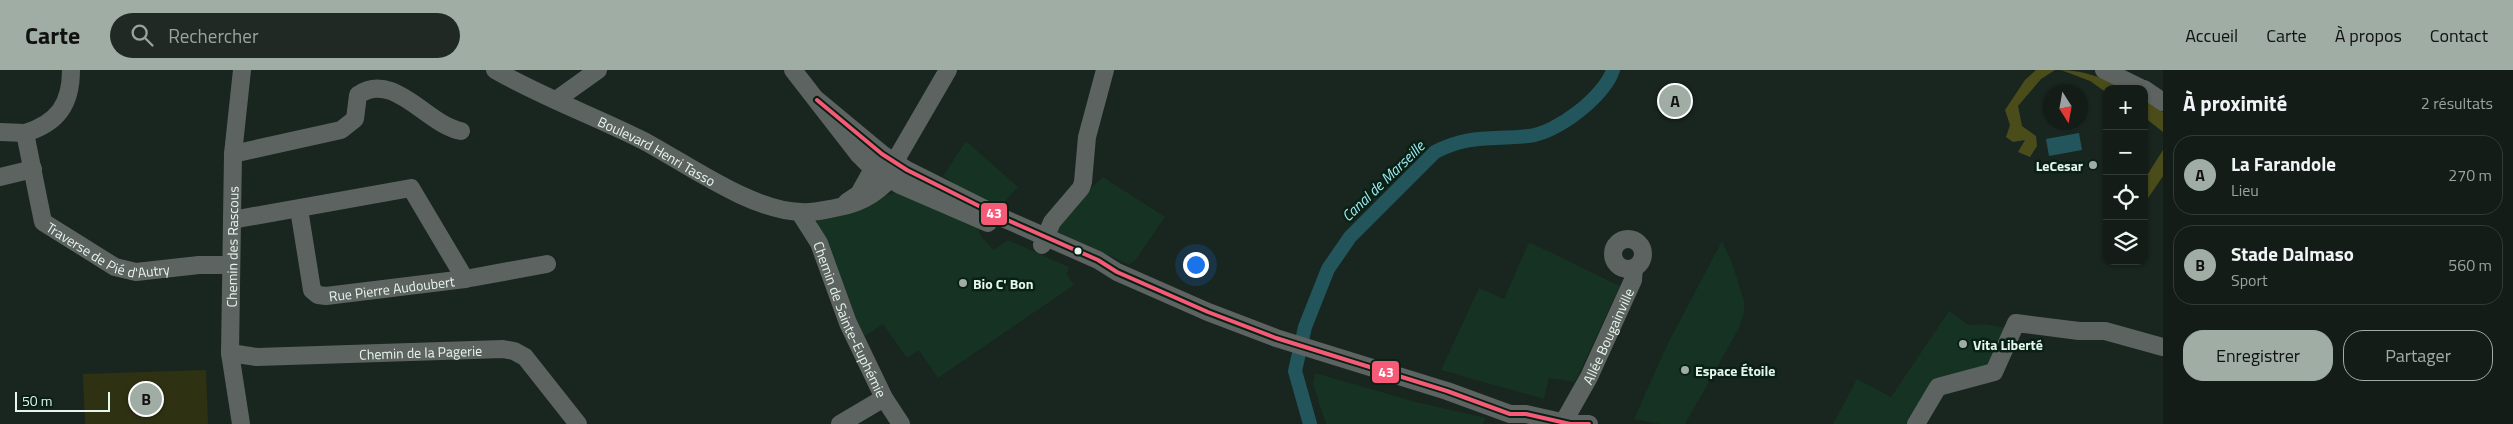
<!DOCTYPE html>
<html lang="fr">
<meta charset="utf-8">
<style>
body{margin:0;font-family:"Titillium Web",sans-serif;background:#202924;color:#f1f3f6}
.controls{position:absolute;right:15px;top:15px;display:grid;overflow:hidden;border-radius:10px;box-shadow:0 1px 4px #0004}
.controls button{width:45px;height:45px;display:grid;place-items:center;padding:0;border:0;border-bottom:1px solid #323a36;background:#131c17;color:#f1f3f6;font:25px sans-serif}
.compass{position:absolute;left:2043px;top:15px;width:45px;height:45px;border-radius:50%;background:#131c17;box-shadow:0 1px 4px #0004;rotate:169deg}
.scale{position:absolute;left:15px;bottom:12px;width:95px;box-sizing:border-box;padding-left:5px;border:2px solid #e7f6ed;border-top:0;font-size:14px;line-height:18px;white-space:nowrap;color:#e7f6ed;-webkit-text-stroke:4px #092115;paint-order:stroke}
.you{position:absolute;left:1195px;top:194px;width:18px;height:18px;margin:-12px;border:4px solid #fff;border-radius:50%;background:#1a73e8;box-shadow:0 0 0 8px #1a73e833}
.badge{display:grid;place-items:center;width:32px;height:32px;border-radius:50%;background:#9fada5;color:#111;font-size:16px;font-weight:700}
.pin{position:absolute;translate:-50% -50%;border:2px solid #fff;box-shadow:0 1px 5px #0006}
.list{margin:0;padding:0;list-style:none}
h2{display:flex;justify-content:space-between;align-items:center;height:65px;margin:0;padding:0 20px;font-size:21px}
h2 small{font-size:16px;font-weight:400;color:#9da1a1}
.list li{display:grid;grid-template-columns:32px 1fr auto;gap:15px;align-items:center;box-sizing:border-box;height:80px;margin:0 10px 10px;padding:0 10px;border:1px solid #323a36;border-radius:20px}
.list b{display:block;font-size:19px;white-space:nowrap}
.list p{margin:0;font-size:16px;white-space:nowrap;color:#9da1a1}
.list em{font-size:16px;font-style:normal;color:#9da1a1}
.actions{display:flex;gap:10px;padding:15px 20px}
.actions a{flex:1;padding:11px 0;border:1px solid #9fada5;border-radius:20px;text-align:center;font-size:18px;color:#9fada5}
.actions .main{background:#9fada5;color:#111}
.icon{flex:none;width:28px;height:28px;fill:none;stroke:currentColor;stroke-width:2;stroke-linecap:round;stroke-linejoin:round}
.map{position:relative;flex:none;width:2163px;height:354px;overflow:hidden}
header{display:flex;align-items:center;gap:30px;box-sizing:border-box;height:70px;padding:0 25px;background:#9fada5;color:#111}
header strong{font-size:24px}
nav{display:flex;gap:28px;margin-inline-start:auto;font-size:18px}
.search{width:350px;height:45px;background:#202924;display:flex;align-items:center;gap:12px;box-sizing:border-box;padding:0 18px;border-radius:28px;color:#9da1a1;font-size:19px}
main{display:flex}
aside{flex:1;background:#131c17}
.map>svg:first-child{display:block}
</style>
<header>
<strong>Carte</strong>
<div class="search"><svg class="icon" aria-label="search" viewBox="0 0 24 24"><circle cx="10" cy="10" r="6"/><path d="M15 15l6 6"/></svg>Rechercher</div>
<nav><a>Accueil</a><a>Carte</a><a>À propos</a><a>Contact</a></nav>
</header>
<main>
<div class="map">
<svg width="2163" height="354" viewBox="0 0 2163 354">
<rect width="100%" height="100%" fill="#19251f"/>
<path fill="#163223" d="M966,71L1018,117L1000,137L969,123L943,106Z
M1103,107L1165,147L1134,192H1131L1130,195L1053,160L1085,119L1091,118Z
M898,122L978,157L980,165L994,180L1008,170L1069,197L1067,204L1074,215L938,308L919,280L907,288L883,254L862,268L834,189L816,158L818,149L856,142L887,125Z
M1722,171L1731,190L1744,231V243L1739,258L1685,354H1660L1634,349L1667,275Z
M1529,172L1620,216L1575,312L1549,308L1544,329L1441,300L1479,218L1504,229Z
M1949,241L1969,255L1983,254L2019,260L1997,307L1939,324L1921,354H1833L1857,309L1891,327Z
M1315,303L1416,332L1486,348L1483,354H1326L1313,314Z"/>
<path fill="#2f3212" d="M206,300L208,354H85L83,304Z"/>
<path fill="#4a4d1a" d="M2036,0H2055L2041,9L2018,36L2022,56L2036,66L2037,76L2030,87L2018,82L2025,70L2013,72L2006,67L2010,55L2005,40L2025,10Z
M2061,0C2084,0 2103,9 2125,17V19H2107V23L2090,11Z
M2144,28L2163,42V62L2144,47Z
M2163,80V106L2144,134V110Z"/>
<path fill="#22565c" d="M2079,63L2082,80L2049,86L2046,69Z"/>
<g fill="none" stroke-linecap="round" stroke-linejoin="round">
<path stroke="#22565c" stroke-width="14" d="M1310,354L1295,301L1305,257L1328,199L1350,167L1435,82C1469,64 1493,70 1528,66C1556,64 1605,26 1613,0"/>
<g stroke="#5d6361" stroke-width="18">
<path id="s1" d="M495,0C542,27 594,46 642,70C686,93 751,141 801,142C812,143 824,140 835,138C864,133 883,120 900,96"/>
<path d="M793,0L859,85L873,99L900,115L988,153"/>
<path d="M2104,0L2143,19"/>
<path d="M2144,19L2163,32"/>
<path d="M556,30L598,0"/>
<path d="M817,30L882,84L907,100L1005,149L1098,190L1117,202L1208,242L1276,268L1447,321L1510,344H1526L1570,354H1589"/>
<path id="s2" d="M0,62L25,63L43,152L115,197L136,202L199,195H230"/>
<path d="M25,63C58,53 71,34 71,0"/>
<path d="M233,84L341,60L355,49L358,25C394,0 427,55 461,61"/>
<path d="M894,93L948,0"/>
<path d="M0,107L33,99"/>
<path d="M847,132L859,124L878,90"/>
<path id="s3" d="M299,139L312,220L318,225L326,226L465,209L547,194"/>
<path id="s4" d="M800,143L819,173L848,253L884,328L901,354"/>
<path d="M232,150L411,118L465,209"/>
<circle cx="1628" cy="184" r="15"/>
<path d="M1042,175L1052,152L1081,118L1083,112L1087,67L1105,0"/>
<path id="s5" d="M230,283L257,287L503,279L514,281L525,287L578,354"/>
<path id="s6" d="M1563,353L1589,307L1633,210L1634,198"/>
<path id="s7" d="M241,354L230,283L233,84L242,0"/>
<path d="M840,354L884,328"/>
<path d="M1916,354L1938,317L1994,302L2016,253L2079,261H2105L2163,277"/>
</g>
<defs>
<path id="bus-1" d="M817,30L882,84L907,100L1005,149L1098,190L1117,202L1208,242L1276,268L1447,321L1510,344H1526L1570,354H1589"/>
</defs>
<use href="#bus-1" stroke="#092115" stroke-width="8"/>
<use href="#bus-1" stroke="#f75a77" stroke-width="4"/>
</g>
<g fill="#9fada5" stroke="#092115" stroke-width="2">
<circle cx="2093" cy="95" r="5"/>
<circle cx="963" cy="213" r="5"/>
<circle cx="1963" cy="274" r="5"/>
<circle cx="1685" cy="300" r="5"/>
</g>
<circle fill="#e7f6ed" stroke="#092115" stroke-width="2" cx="1078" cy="181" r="4.5"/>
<g text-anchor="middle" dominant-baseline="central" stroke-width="5" stroke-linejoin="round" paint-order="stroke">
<g font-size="14" fill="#e7f6ed" stroke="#092115">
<text stroke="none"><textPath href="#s1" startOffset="181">Boulevard Henri Tasso</textPath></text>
<text stroke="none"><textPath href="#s2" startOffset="189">Traverse de Pié d'Autry</textPath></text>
<text stroke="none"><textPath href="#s7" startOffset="178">Chemin des Rascous</textPath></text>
<text stroke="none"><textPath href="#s3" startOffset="164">Rue Pierre Audoubert</textPath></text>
<text stroke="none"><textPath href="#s4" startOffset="118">Chemin de Sainte-Euphémie</textPath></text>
<text stroke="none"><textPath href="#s6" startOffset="98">Allée Bougainville</textPath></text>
<text stroke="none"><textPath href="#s5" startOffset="191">Chemin de la Pagerie</textPath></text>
</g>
<g font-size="14" font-weight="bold" fill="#e7f6ed" stroke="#092115" text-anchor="start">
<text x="2083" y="95" text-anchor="end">LeCesar</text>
<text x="973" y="213">Bio C' Bon</text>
<text x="1973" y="274">Vita Liberté</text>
<text x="1695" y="300">Espace Étoile</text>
</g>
<g font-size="15" font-style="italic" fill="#a0edf7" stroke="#092115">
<text transform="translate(1383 111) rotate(-44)">Canal de Marseille</text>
</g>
</g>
<g stroke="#092115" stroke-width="2">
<rect x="980" y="132" width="28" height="24" rx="5" fill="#f75a77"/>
<rect x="1371" y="290" width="29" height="24" rx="5" fill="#f75a77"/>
</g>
<g font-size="14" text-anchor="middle" font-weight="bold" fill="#fff">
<text x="994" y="148">43</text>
<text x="1386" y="307">43</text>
</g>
</svg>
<div class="controls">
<button>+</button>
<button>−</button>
<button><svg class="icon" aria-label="locate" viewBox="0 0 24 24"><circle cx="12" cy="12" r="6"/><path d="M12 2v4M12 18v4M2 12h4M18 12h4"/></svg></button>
<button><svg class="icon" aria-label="layers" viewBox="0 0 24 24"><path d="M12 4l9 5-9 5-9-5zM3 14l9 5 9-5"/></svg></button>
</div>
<svg class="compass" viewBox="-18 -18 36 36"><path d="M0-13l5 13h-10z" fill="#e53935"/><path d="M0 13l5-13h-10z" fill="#9da1a1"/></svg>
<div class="scale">50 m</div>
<div class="you"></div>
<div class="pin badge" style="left:1675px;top:31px">A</div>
<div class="pin badge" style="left:146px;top:329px">B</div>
</div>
<aside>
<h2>À proximité<small>2 résultats</small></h2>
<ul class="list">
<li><span class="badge">A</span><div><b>La Farandole</b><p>Lieu</p></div><em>270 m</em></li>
<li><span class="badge">B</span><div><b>Stade Dalmaso</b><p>Sport</p></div><em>560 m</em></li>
</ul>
<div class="actions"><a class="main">Enregistrer</a><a>Partager</a></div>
</aside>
</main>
